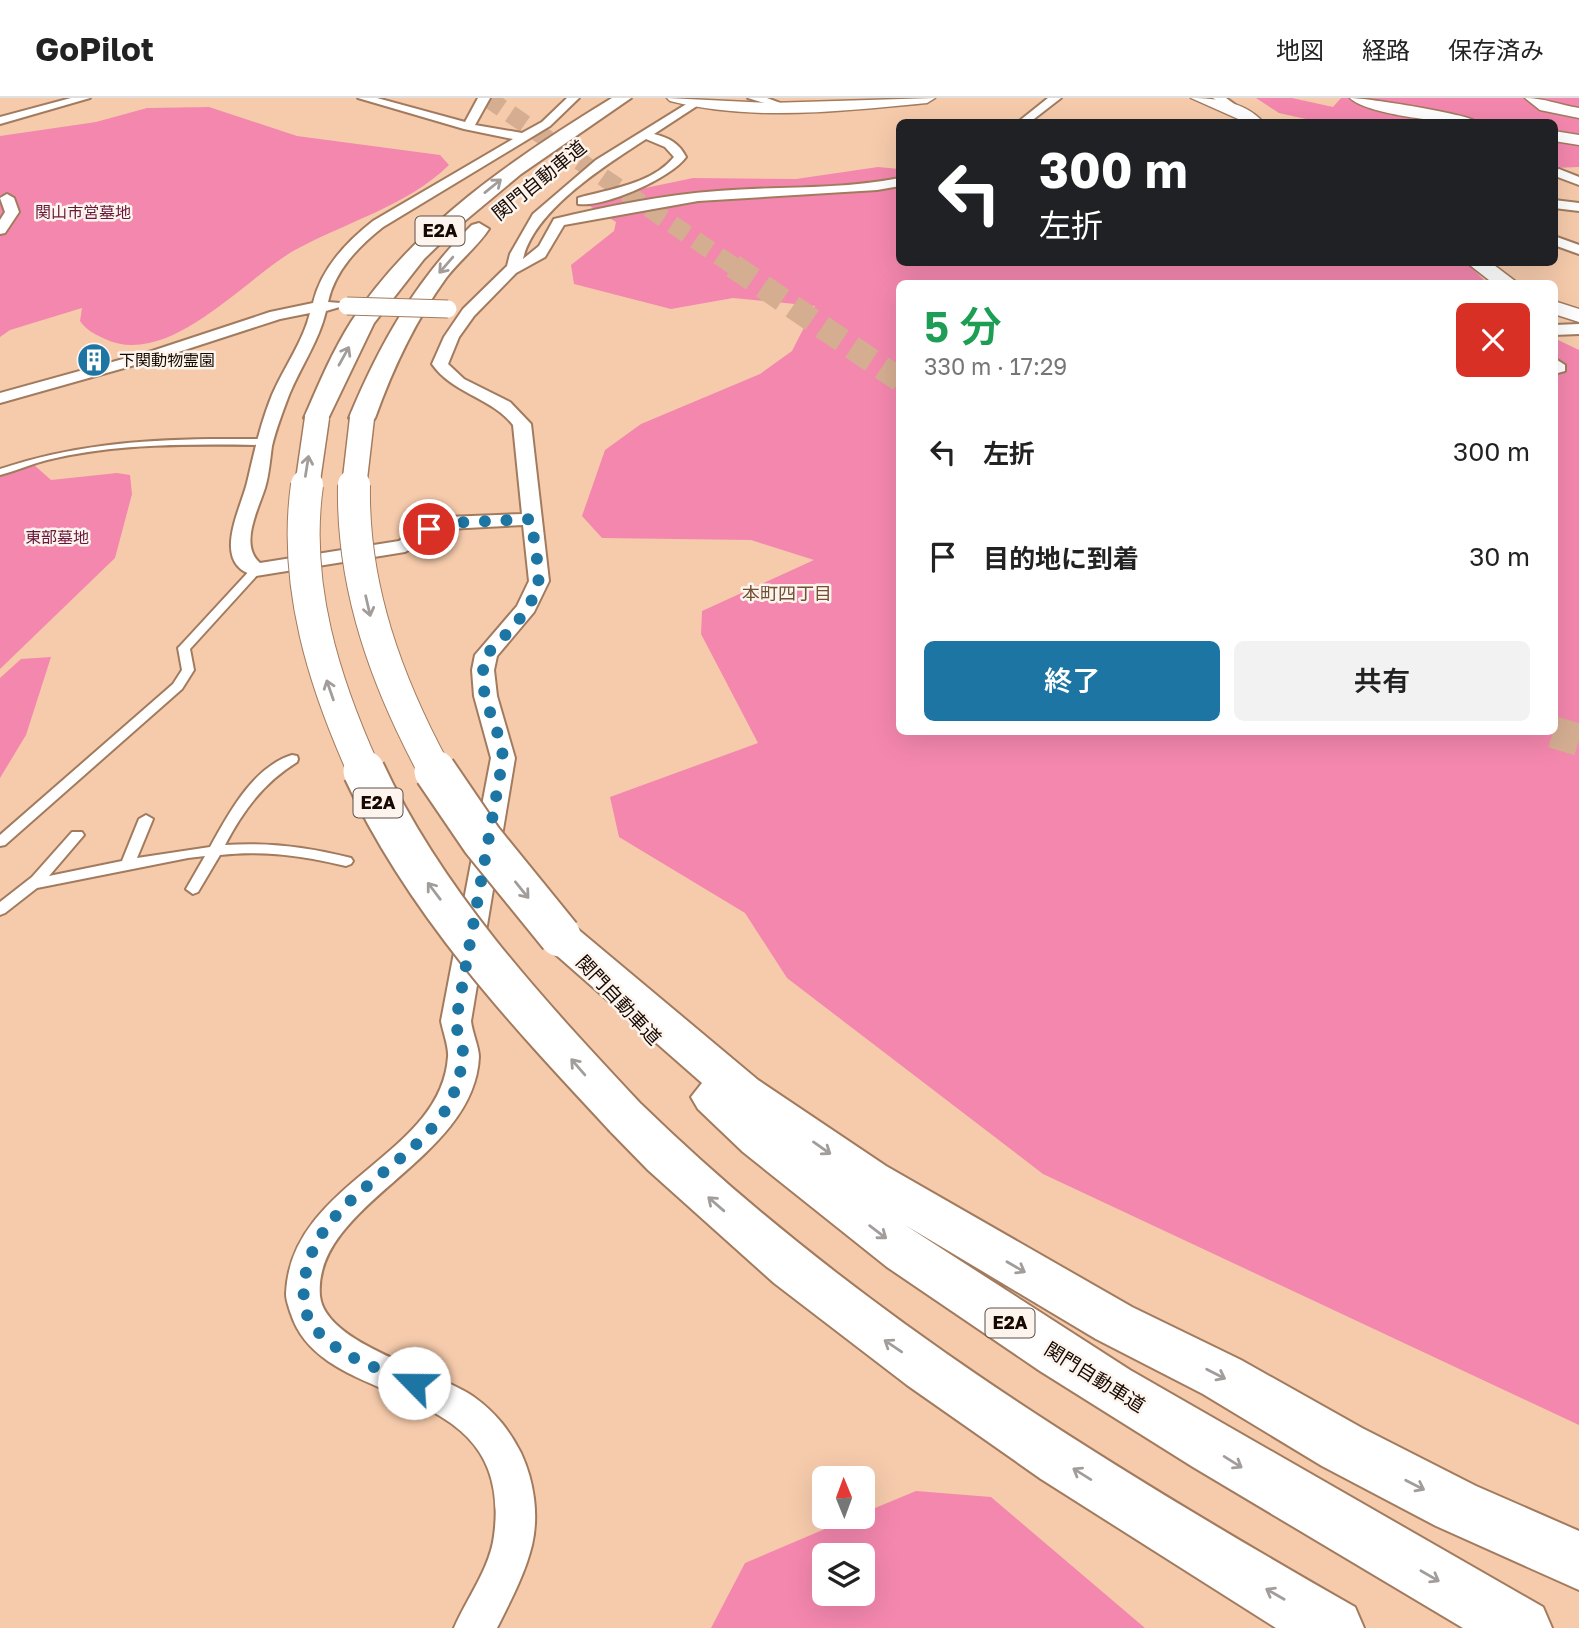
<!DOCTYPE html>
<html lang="ja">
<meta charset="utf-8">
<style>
:root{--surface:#fff;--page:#f2f2f2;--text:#222;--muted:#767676;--line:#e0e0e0;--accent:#1d75a4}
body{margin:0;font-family:"Golos Text","Noto Sans JP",sans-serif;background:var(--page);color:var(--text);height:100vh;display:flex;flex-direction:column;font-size:26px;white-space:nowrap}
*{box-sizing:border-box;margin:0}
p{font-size:23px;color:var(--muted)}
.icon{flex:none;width:38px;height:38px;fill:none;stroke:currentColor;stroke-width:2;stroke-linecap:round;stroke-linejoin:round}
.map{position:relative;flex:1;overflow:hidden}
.side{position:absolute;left:896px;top:182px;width:662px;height:455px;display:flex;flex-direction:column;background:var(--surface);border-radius:10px;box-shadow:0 7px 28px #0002}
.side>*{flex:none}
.top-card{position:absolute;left:896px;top:21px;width:662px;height:147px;border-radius:10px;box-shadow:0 7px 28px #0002;background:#202124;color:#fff;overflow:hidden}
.needle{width:46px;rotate:359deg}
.tools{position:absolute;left:812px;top:1368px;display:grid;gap:14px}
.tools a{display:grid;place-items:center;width:63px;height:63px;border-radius:10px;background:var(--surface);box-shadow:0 7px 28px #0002;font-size:35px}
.pin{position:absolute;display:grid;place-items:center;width:60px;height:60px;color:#fff;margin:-30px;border:4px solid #fff;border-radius:50%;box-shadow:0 2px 7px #0007}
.me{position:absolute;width:77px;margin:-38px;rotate:293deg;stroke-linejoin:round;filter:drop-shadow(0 0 5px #0008)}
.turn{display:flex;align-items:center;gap:24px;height:147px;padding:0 28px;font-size:32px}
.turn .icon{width:91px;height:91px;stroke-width:2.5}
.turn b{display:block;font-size:49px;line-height:60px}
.round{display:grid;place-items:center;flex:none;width:74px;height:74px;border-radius:10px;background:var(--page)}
.headline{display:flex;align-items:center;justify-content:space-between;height:119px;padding:0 28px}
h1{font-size:42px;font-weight:600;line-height:52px;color:#1e9e55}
.action{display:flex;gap:14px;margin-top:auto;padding:14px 28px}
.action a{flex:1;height:80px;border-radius:10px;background:var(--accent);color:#fff;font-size:28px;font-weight:600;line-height:80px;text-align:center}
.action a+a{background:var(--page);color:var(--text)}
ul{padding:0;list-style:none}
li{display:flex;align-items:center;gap:21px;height:105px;padding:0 28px}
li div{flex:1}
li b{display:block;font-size:26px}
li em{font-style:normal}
header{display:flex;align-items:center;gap:42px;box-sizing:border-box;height:98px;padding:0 35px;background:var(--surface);border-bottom:2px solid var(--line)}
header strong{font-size:33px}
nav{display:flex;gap:38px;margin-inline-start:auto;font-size:24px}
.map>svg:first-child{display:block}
.green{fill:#f487ae;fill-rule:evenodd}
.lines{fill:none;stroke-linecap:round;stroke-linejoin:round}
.highway-tunnel-far2{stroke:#d5ae92;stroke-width:18;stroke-dasharray:18 10;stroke-linecap:butt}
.highway-tunnel-far1{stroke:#d5ae92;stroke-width:24;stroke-dasharray:24 12;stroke-linecap:butt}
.highway-tunnel{stroke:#d5ae92;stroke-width:32;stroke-dasharray:32 16;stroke-linecap:butt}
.lane-casing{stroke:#a27b5e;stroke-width:4}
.street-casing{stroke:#a27b5e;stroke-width:4}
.secondary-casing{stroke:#a27b5e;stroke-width:3}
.highway-casing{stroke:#a27b5e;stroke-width:4}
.lane{fill:#fff;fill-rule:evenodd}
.street{fill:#fff;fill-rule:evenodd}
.secondary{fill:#fff;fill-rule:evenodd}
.highway{fill:#fff;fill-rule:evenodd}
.street-bridge-casing{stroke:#a27b5e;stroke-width:19;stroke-linecap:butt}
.highway-bridge-far2-casing{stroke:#a27b5e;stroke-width:27;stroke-linecap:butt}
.highway-bridge-far1-casing{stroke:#a27b5e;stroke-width:34;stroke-linecap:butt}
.highway-bridge-casing{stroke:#a27b5e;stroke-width:45;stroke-linecap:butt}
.street-bridge{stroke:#fff;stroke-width:17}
.highway-bridge-far2{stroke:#fff;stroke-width:24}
.highway-bridge-far1{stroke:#fff;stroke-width:32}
.highway-bridge{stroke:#fff;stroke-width:41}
.oneway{stroke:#a29d9a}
.route{stroke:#1d75a4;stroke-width:12;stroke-dasharray:0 21.6}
.labels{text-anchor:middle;stroke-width:5;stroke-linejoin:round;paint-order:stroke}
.far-park-label{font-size:16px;fill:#68173b;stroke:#fdf4ed}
.far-poi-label{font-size:16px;fill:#170902;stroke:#fdf4ed;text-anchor:start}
.shield{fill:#fdf4ed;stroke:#5c5048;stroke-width:2}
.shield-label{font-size:18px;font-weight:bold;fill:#170902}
.far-neighbourhood-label{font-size:18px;fill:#724e32;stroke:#fdf4ed}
.street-label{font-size:19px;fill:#170902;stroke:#fdf4ed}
</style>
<header>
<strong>GoPilot</strong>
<nav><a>地図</a><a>経路</a><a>保存済み</a></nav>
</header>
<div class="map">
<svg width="1579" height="1530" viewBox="0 0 1579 1530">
<rect width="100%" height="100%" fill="#f6cbac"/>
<g class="green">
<polygon points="1256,0 1292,0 1333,9 1341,0 1579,0 1579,69 1554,70 1554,24 1319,24 1279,15"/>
<path d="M209,9L297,38L440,57L449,67C407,108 346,124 295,152C245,180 169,271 105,241C95,236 87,233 80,223L82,210L10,232L0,239V38L96,24L147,10Z"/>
<polygon points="878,69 899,71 900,164 1461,164 1470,168 1487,185 900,186 900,634 1554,634 1554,240 1579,252 1579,1327 1043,1076 787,880 745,815 619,739 610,699 758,645 701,536 702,513 814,462 751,442 602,440 582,418 605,352 641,326 760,276 792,253 815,208 733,200 671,211 574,186 571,167 614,133 616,124 588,107 588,102 693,80 796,81"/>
<polygon points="33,366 51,382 117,375 130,377 132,396 115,460 0,571 0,377"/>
<polygon points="51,559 26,637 0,680 0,580 21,561"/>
<path d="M916,1393L991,1399L1145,1530H711L745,1465L853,1419H863V1415ZM824,1458H863V1496H824Z"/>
</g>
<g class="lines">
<polyline class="highway-tunnel-far2" points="487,0 735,169"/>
<polyline class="highway-tunnel-far1" points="733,168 900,282"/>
<polyline class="highway-tunnel" points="1553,634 1579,642"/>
<g class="lane-casing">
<g id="lane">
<path d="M210,341H264L269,344L264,347C192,346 117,345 47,362C31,366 16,373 0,377V371C69,348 137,342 210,341Z"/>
<polygon points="256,469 260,470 260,474 190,551 194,572 182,591 5,747 0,748 0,737 173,586 182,572 178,550 180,548 252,470"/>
<path d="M292,657L297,658L298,661L297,664C263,685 243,713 225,747C268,744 309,749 351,760L353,763L351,766L346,768C304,758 263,752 220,757L198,794L193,796L186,791L205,758L188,760L37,790L5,815L0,817V804L32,779L72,734H82L84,737L49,778L122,763L139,721L146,717L153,721L137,760L210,749C229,715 253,669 292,657Z"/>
</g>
</g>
<g class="street-casing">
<g id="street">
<polygon points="71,0 90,0 0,26 0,19"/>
<path d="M358,0H377L465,24L478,0H490L475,27L522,35L542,24L567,0H579L550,28L383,129C358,149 335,172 328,204L340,205L343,208L326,213C319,243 301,268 289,297C283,313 276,331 272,348C270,362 269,377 265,390C258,412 239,447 260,465L399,443L422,427L446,419L522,416L513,327C491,299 453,296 432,266L444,239L463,211L507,168L510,156L533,116L596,62L693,2L703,4L654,36C669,40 679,45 686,59C671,80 604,110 578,106V100C610,91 652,86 674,59L665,49L646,41C606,67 534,112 523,161L539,148L554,121C608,108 663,97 718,93C779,88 839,92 900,80V88L877,92L698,103L564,127L545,159L516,175L474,218L459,239L448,266L464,281L510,304L531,326L549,483L534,514L497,558L494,572L497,598L515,660L471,923C472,934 479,949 479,959C474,1063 312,1106 320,1198C325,1247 438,1273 474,1299C496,1315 509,1332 521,1355C534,1383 539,1417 532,1447C525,1476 510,1504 497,1530H454C467,1500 490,1470 494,1438C516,1276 323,1316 291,1216C289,1210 286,1202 286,1196C290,1084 441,1059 448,959C449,949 443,934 441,923L491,660L474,598L472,572L475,557L517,508L529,483L523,427L448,431L405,454L256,478C210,467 240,413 247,385C254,355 260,327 272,297C284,269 303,244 310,215L280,221L163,259L0,305V295L152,253L270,214L313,205C321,171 346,144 373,123L513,41L464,31Z"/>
<polygon points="748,0 767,0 783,6 777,9"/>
<polygon points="1048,0 1061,0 1030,24 1018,24"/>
<polygon points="1213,0 1226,0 1244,13 1234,15"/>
<polygon points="1559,71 1579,79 1579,87 1555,78 1555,72"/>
<polygon points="7,96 14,100 19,114 5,135 0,136 0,122 5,114 0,100"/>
<polygon points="1554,102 1579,105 1579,113 1554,110"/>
<polygon points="1554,138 1579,147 1579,156 1554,147"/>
<polygon points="1579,226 1579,236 1554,237 1554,227"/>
<polygon points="1554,260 1565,267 1565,273 1554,276"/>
</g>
</g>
<g class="secondary-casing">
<g id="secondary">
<path d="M667,0L769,5L935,0L927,5C843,13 753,24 670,3Z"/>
<path d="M1191,0C1216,0 1245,4 1263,24H1245Z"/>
<path d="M1350,0C1367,0 1469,16 1477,24C1452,26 1367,17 1350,0Z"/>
<path d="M1525,0C1544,0 1560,7 1579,10V20L1540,12Z"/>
<polygon points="1554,33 1579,37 1579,47 1554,43"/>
<polygon points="1466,164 1490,164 1519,186 1494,186"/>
<polygon points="1554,203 1579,211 1579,224 1554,216"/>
</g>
</g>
<g class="highway-casing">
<g id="highway">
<path d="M612,0H631L521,76L455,131L424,161L374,225L326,325H308L304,320C318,288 332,254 351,224C415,127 514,60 612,0Z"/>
<path d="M479,125L489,131C477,149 459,163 446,180C415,223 393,270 375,320L371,325H353L349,320C379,247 416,182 472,127Z"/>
<polygon points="560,824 574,828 758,982 886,1068 1132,1209 1241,1262 1362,1330 1476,1388 1579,1433 1579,1492 1436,1428 1322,1368 1203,1296 1096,1241 905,1127 1130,1272 1543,1509 1552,1530 1463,1530 1193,1369 1040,1273 887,1169 743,1054 698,1011 691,999 702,985 546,848 540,838 546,828"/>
<path d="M625,1001L641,1006C850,1210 1103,1365 1355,1509L1364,1530H1276L1041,1381L907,1287L774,1185L648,1072L609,1032L602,1019L609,1006Z"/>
</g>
</g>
<use href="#lane" class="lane"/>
<use href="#street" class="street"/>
<use href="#secondary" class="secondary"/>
<use href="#highway" class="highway"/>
<g class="street-bridge-casing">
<polyline id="street-bridge" points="347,208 448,211"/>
</g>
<g class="highway-bridge-far2-casing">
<g id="highway-bridge-far2">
<polyline points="307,389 317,320"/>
<polyline points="354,389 362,320"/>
</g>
</g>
<g class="highway-bridge-far1-casing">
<g id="highway-bridge-far1">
<path d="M307,387C293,487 324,585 365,675"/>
<path d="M354,387C352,490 387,585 436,675"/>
</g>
</g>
<g class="highway-bridge-casing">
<g id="highway-bridge">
<path d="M364,673C425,805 527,914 625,1019"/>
<polyline points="435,673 482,742 560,838"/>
</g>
</g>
<use href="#street-bridge" class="street-bridge"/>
<use href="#highway-bridge-far2" class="highway-bridge-far2"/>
<use href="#highway-bridge-far1" class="highway-bridge-far1"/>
<use href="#highway-bridge" class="highway-bridge"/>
</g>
<defs><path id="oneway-shaft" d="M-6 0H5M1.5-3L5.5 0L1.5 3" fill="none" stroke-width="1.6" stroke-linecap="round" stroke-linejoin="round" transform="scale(1.75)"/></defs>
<g class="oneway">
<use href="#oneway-shaft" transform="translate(493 88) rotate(-39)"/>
<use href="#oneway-shaft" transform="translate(446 167) rotate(131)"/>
<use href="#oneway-shaft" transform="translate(344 258) rotate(-61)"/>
<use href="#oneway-shaft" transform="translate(307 368) rotate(-81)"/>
<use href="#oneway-shaft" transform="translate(368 508) rotate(77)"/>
<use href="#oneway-shaft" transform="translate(330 592) rotate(-109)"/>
<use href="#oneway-shaft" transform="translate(522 792) rotate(51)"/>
<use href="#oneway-shaft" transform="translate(434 793) rotate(-127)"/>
<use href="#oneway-shaft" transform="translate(578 969) rotate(-131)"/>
<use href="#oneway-shaft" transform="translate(822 1050) rotate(35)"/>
<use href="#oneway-shaft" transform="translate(716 1106) rotate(-139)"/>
<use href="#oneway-shaft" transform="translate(878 1134) rotate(37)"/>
<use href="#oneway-shaft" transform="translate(1016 1169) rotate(30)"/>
<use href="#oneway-shaft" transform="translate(893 1248) rotate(-146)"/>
<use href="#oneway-shaft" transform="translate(1216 1276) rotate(27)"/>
<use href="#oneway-shaft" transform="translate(1233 1364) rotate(32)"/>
<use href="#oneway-shaft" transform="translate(1082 1376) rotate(-148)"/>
<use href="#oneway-shaft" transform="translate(1415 1387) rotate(27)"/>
<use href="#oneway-shaft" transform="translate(1430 1478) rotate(30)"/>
<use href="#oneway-shaft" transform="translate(1275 1496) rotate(-150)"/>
</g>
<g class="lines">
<path class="route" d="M414,1285C386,1273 351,1263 328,1243C308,1227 302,1213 304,1188C310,1108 398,1077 441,1019C455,999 460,978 464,955L459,945L456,923L503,660C499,622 474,598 486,557C507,535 539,507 539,475L531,421L446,425L429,431"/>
</g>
<defs>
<g id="building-disc" transform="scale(1.75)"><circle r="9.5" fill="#1d75a4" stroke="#fdf4ed"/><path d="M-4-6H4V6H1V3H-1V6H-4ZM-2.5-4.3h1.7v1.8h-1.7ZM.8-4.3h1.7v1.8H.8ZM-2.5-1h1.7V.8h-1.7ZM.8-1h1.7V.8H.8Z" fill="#fff"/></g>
</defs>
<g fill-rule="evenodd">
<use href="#building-disc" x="94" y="262"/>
</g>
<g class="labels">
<g class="far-park-label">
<text x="83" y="120">関山市営墓地</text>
<text x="57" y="445">東部墓地</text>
</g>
<g class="far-poi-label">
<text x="119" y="268">下関動物霊園</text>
</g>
<g class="shield">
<rect x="415.5" y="118.5" width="49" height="29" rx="5"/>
<rect x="353.5" y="690.5" width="49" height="29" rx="5"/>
<rect x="985.5" y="1210.5" width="49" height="29" rx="5"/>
</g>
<g class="shield-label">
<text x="440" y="139">E2A</text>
<text x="378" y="711">E2A</text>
<text x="1010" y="1231">E2A</text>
</g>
<g class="far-neighbourhood-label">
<text x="787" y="502">本町四丁目</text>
</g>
<g class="street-label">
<text transform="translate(539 82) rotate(-39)" y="7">関門自動車道</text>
<text transform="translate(619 902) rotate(47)" y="7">関門自動車道</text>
<text transform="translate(1095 1279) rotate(32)" y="7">関門自動車道</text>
</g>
</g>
</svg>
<div class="tools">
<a><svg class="needle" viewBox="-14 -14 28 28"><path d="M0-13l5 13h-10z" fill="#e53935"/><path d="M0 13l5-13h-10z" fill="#767676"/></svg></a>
<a><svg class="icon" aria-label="layers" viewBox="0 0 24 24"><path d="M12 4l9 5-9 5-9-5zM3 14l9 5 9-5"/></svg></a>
</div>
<div class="pin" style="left:429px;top:431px;background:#d93025"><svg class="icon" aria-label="arrive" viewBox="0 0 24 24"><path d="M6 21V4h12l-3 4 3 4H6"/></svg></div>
<svg class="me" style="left:414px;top:1285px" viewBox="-20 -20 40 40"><circle r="19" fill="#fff"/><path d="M0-13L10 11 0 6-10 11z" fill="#1d75a4"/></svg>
<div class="top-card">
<div class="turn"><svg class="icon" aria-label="left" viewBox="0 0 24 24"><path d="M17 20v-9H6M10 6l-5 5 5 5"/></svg><div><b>300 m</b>左折</div></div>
</div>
<section class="side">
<div class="headline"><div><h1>5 分</h1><p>330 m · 17:29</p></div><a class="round" style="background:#d93025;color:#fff"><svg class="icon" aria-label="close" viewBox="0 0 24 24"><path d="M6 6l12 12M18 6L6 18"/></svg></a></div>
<ul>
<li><svg class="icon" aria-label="left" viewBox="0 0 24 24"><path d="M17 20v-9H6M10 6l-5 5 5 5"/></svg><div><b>左折</b></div><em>300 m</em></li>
<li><svg class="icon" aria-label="arrive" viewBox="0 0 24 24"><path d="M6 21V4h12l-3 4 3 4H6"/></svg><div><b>目的地に到着</b></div><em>30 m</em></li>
</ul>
<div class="action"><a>終了</a><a>共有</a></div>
</section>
</div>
